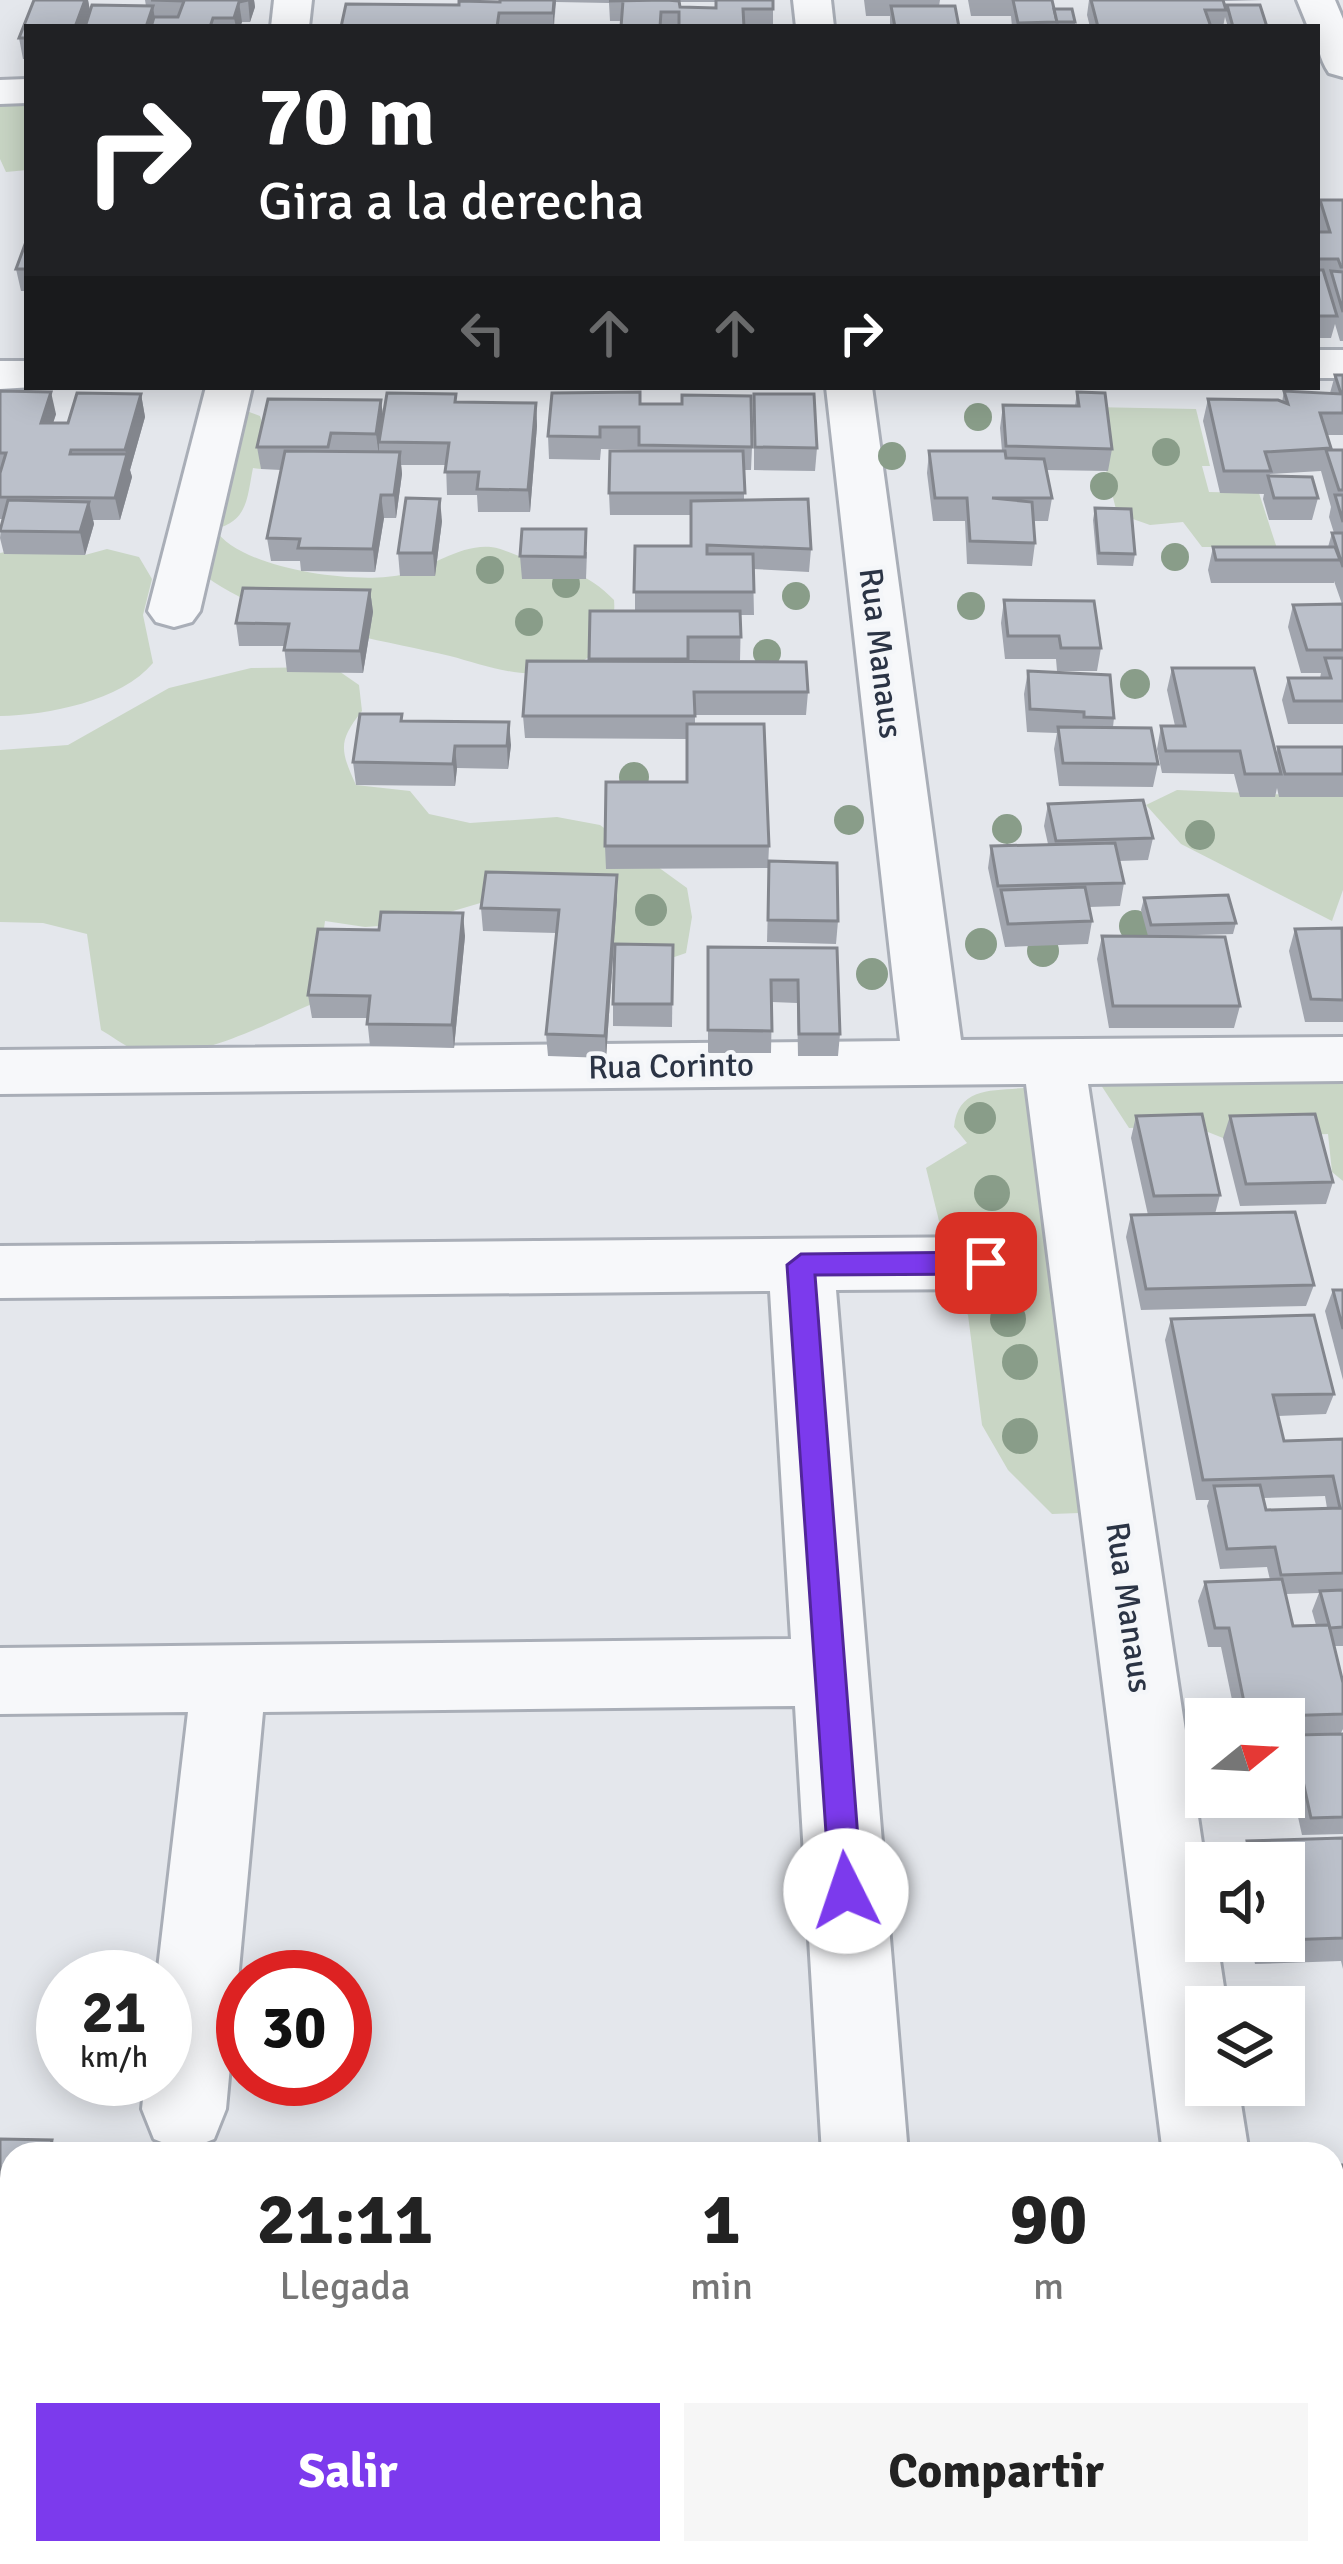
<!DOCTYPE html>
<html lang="es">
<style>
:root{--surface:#fff;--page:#f6f6f6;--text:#222;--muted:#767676;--accent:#7c3aed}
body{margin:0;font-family:Signika,sans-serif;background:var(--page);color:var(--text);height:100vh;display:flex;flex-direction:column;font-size:45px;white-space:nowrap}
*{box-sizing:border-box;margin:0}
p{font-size:39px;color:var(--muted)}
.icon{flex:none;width:66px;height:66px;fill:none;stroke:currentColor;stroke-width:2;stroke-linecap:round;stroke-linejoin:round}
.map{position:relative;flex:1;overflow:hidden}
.drawer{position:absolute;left:0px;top:2142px;width:1344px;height:423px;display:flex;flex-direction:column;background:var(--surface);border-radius:36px 36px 0 0;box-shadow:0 6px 30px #0003}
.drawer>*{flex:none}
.top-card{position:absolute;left:24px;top:24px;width:1296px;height:366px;border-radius:0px;box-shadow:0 6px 30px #0003;background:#202124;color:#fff;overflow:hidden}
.needle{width:78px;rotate:72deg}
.fabs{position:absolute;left:1185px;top:1698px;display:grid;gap:24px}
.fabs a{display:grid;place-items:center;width:120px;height:120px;border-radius:0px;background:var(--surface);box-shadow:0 6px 30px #0003;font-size:60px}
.speed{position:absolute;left:36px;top:1950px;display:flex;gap:24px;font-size:60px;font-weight:700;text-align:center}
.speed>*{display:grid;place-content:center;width:156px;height:156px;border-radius:50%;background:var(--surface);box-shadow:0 6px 30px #0003;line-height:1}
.speed small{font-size:30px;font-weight:400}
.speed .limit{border:18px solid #d22;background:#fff;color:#111}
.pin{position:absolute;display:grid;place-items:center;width:102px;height:102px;color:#fff;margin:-51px;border-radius:24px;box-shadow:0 6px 18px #0006}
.me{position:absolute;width:132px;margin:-66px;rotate:356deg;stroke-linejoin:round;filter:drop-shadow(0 0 9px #0008)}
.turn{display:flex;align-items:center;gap:42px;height:252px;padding:0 36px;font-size:54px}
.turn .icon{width:156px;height:156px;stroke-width:2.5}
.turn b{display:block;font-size:84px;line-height:102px}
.lanes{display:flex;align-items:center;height:114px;padding:0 36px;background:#0003;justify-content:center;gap:60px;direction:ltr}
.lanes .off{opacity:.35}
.eta{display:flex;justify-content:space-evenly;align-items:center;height:204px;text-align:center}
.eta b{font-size:72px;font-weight:700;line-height:84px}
.action{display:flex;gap:24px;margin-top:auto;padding:24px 36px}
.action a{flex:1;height:138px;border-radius:0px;background:var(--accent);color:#fff;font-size:48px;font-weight:700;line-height:138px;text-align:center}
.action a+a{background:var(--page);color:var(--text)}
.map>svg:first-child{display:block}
.green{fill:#c9d6c5}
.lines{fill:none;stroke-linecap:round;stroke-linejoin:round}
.minor-casing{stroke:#a9aeb7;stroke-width:6}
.minor{fill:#f7f8fa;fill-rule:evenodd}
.tree{fill:#899d89}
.wall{fill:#a1a5ae;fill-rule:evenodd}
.shaded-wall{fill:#83868d}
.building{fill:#bbc0ca;stroke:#83868d;stroke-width:3}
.route{fill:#7c3aed;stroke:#51269a;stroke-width:3}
.labels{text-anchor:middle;stroke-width:9;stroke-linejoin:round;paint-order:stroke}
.street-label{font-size:33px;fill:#2b3445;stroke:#f4f6f9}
</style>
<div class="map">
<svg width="1343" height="2564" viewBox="0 0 1343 2564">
<rect width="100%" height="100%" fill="#e4e7ec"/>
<g class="green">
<polygon points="27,101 27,170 6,172 0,159 0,104"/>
<polygon points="1090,407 1196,409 1210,466 1202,466 1209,492 1259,493 1284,570 1227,547 1202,547 1183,522 1150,525 1130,518 1119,521"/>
<path d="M244,410L260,416C266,430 259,452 261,469L253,468C247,498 248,521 215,529C238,569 361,586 404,574C431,567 461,544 491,547C502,548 514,555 526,558C562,567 588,573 614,600C618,646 584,669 540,673C512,676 477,663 450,656C365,636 259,623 191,565Z"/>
<path d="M41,545L85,555L107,549L139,557L152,579L143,615L153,663C121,701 48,715 0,716V553Z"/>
<path d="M333,667L359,685L362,711C338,741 340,750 356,785L410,791L429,814L470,823L557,817L600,825L687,888L692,917L686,953L651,965L538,902L494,899L409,924L365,927L325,921L314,1003C270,1022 181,1070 134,1050C123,1045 112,1036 101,1030L87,934L43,923L0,922V750L68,745L169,688L251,668Z"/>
<polygon points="1177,790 1343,797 1343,890 1332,921 1181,844 1146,805"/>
<polygon points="1343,1079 1343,1181 1332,1172 1328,1134 1223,1138 1193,1126 1129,1128 1099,1082"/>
<path d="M1024,1088L1058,1110L1047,1266L1125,1426L1107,1512L1052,1514L1008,1470L982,1425L968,1315L924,1261L940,1225L926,1168L967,1143L954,1127C958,1087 991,1091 1024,1088Z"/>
<polygon points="0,2234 12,2253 12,2553 126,2553 102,2564 8,2564 0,2555"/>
<polygon points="710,2553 923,2553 924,2564 707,2564"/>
</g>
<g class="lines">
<g class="minor-casing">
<g id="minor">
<polygon points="274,0 312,0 309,27 271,27"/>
<polygon points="793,0 831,0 834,27 796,27"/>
<path d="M1297,0H1335L1343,19V77L1329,73C1319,58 1317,45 1317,27H1308Z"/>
<polygon points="27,79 27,103 0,104 0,80"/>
<rect x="1317" y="350" width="26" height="28"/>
<polygon points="0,361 27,361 27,387 34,387 0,389"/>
<polygon points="206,387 252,387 200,611 192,622 174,627 156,622 148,611"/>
<polygon points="826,387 872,387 961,1040 1343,1037 1343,1081 1088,1084 1206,1870 1206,1941 1217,1941 1227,2007 1206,2007 1206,2085 1238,2085 1249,2154 1163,2154 1026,1084 0,1094 0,1050 900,1041"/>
<polygon points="985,1237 1008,1245 1018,1263 1008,1281 985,1289 836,1290 908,2154 822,2154 795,1706 263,1712 226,2109 214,2139 184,2151 154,2139 142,2109 145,2079 165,2079 165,1977 157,1977 188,1712 0,1714 0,1648 791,1639 770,1291 0,1298 0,1246"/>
<polygon points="0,2285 12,2287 12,2377 0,2375"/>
<rect x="1332" y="2322" width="11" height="90"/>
<polygon points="939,2553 1033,2553 1035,2564 941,2564"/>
</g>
</g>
<use href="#minor" class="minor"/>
</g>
<g class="tree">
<circle cx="978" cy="417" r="14"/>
<circle cx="1166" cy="452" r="14"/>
<circle cx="892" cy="456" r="14"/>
<circle cx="1104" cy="486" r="14"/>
<circle cx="1175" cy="557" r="14"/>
<circle cx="490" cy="570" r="14"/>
<circle cx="566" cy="584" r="14"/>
<circle cx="796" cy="596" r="14"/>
<circle cx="971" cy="606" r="14"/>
<circle cx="529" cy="622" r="14"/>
<circle cx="767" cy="653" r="14"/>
<circle cx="1135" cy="684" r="15"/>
<circle cx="634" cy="777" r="15"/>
<circle cx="849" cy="820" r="15"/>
<circle cx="1007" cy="829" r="15"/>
<circle cx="1200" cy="835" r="15"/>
<circle cx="651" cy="910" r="16"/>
<circle cx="1135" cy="926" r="16"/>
<circle cx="981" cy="944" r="16"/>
<circle cx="1043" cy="951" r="16"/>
<circle cx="872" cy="974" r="16"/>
<circle cx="980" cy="1118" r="16"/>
<circle cx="992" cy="1193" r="18"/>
<circle cx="1008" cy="1319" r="18"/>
<circle cx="1020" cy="1362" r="18"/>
<circle cx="1020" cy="1436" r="18"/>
</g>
<g class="wall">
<polygon points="34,0 88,0 90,11 92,5 146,6 145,0 254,0 255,7 250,22 242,22 240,27 27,27 27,59 23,59 19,38"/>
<path d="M500,0H773V27H621V21H610L609,3L556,2L554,27H341L459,5L500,2ZM679,2H716V8L680,7Z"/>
<polygon points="864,0 940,0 939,6 959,27 890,27 890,16 866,16"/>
<polygon points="968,0 1052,0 1054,9 1075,22 1075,27 1012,27 1011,16 971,16"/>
<polygon points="1089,0 1263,0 1225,1 1224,3 1226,9 1267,27 1228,27 1225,17 1223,27 1090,27 1087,15"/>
<polygon points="1320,200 1343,200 1343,341 1340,341 1335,324 1331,338 1317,338 1317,213"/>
<polygon points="27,239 27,291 21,291 16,269"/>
<polygon points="1335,375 1343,375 1343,435 1327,435 1331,450 1343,450 1343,724 1288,724 1282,700 1288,678 1320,678 1321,673 1301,673 1288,627 1293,605 1342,604 1334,581 1334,583 1211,583 1208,570 1213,547 1328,547 1332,533 1334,533 1329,517 1331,507 1321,471 1270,474 1269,476 1318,498 1312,520 1269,520 1263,499 1264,494 1220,493 1203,421 1208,399 1282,402 1284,391 1330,393"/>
<polygon points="0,391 56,414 53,423 68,423 141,394 145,417 130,470 132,477 120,520 93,520 94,524 85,555 4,554 0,538 2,519 0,519"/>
<polygon points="1077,392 1112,449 1108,471 1046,470 1052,498 1048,521 1034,521 1035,543 1032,566 967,564 965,521 933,521 927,473 929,451 1002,451 1000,428 1003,405 1075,406"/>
<polygon points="456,394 456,402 536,403 537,426 530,512 478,512 477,495 447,495 446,465 401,465 402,474 396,518 384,518 375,572 301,571 300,561 271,561 267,538 281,470 261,469 257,447 383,416"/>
<polygon points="754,394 817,448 815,471 754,470"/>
<polygon points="641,404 752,447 751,470 744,470 744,500 811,549 809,572 753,569 754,615 741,615 740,660 688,660 688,662 808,692 806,715 695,715 695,724 769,846 768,868 606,869 605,846 687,782 687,739 525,738 523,716 589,661 590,611 635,611 635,546 691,546 691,515 610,515 609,493 639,450 601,449 600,460 549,459 548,436"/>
<polygon points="1095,508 1135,554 1133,566 1097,565 1093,520"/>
<polygon points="442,521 435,576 400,576 398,553"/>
<polygon points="587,552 586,579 522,579 520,556"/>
<polygon points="370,590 373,612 363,673 287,672 284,646 239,646 236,623"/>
<polygon points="1004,600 1101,648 1097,671 1057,671 1056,659 1005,659 1001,623"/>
<polygon points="1172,668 1276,756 1278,747 1343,747 1343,797 1279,797 1277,788 1275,797 1240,797 1234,774 1162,773 1157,749 1161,726 1175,726 1167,690"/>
<polygon points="1028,671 1114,718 1113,727 1158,764 1153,787 1059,786 1054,749 1057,733 1027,732 1024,694"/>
<polygon points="402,721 511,745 508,769 457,768 455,786 356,785 353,762"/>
<polygon points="1048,804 1153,838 1148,860 1119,861 1124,883 1120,906 1089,907 1092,921 1088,944 1005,947 988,868 991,846 1048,844 1044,826"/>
<polygon points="769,861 838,921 836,944 767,942"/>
<polygon points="617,898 606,1058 548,1056 546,1034 556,933 483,931 481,908"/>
<polygon points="1144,898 1236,923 1233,934 1160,936 1240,1006 1234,1028 1109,1028 1097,959 1102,936 1148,936 1141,910"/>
<polygon points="1295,929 1343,933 1343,1022 1305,1022 1289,951"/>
<polygon points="465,936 454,1048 370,1046 367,1018 312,1018 308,995"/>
<polygon points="673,945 672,1027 613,1026 613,1004"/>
<polygon points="708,947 837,948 840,1034 838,1056 798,1056 797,1003 772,1002 771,1053 708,1053"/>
<polygon points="1136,1116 1220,1195 1215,1214 1314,1285 1306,1306 1141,1310 1126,1237 1131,1215 1148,1215 1131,1138"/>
<polygon points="1230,1116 1333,1182 1326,1204 1240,1206 1223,1138"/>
<polygon points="1333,1290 1343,1290 1343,1380 1325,1311"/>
<path d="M1171,1319L1334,1394L1326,1414L1278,1416L1284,1441L1343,1439V1646H1334L1343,1683V1729L1341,1733L1284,1734V1719H1236L1221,1647H1208L1198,1601L1205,1582L1270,1580L1267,1567L1220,1569L1207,1506L1209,1500H1196L1165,1340ZM1325,1496L1327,1508L1266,1510L1263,1498ZM1319,1593L1312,1611L1316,1625L1293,1626L1286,1594Z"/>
<polygon points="1343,1734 1343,1834 1302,1835 1284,1754 1293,1735"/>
<polygon points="1343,1838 1343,1969 1341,1961 1255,1964 1250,1941 1284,1941 1284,1863 1237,1863 1247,1841"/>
<polygon points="0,2139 52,2140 61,2154 12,2154 12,2293 0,2293"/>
<polygon points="1332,2165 1343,2165 1343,2317 1332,2262"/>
</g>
<g class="shaded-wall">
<polygon points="85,0 88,0 91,16 87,27 75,27"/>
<polygon points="248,0 254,0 255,7 250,22"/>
<polygon points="554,0 556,0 553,27 553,13"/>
<polygon points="239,2 242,22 240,27 236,27 234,18"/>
<polygon points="153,6 156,27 146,27"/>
<polygon points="51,392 56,414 46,445 41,423"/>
<polygon points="141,394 145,417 130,470 132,477 120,520 115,498 127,457 125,450"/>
<polygon points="381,400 384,422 379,442 379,456 376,434"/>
<polygon points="536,403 537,426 530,512 528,490"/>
<polygon points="400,452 402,474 396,518 394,495"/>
<polygon points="381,495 384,518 375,572 373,549"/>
<polygon points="440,499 442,521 435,576 433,553"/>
<polygon points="89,502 94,524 85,555 80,532"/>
<polygon points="370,590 373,612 363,673 360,651"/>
<polygon points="509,722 511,745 508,769 507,746"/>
<polygon points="455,746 457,768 455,786 453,764"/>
<polygon points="617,875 617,898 606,1058 605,1036"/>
<polygon points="463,913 465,936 454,1048 452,1025"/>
<polygon points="52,2140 61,2154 49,2154"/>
</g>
<g class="building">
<polygon points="34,0 85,0 75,27 27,27 27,38 19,38"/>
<polygon points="248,0 239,2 234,18 213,18 210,27 151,27 154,17 178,17 184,1 151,0"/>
<polygon points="500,0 554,0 553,13 499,13 497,27 341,27 346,4 459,5 459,1 500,2"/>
<polygon points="666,0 679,1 680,7 716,8 716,0 773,0 773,9 743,9 744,27 679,27 679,12 661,12 660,27 621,27 623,1 609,1"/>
<polygon points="1013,0 1052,0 1057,22 1018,23"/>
<polygon points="1091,0 1223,0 1226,10 1205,10 1211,27 1098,27"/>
<polygon points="92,5 153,6 146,27 85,27"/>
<polygon points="1227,5 1260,5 1267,27 1233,27"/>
<polygon points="891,6 955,6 959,27 895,27"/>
<polygon points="1054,9 1072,9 1075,22 1057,22"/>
<polygon points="1320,200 1343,200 1343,267 1341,267 1338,259 1317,259 1317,232 1330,232"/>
<polygon points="27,239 27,269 16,269"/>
<polygon points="1317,270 1323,270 1337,316 1317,316"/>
<polygon points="1331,271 1343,272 1343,312"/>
<polygon points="1335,375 1343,375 1343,413 1320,413 1331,448 1265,452 1271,471 1224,471 1208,399 1278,400 1288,404 1284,391 1341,394"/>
<polygon points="0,391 51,392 41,423 68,423 77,393 141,394 125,450 71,450 70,454 127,454 115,498 0,497 0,473 6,453 0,453"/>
<polygon points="640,392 640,404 682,404 682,395 751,396 752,447 639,445 639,427 600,427 600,437 548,436 552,393"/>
<polygon points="1077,392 1105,393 1112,449 1006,446 1003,405 1079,406"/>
<polygon points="387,393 456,394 455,402 536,403 528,490 477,489 479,472 445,472 449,443 379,442"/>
<polygon points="754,394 814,394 817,448 755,447"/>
<polygon points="268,399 381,400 376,434 331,433 328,447 257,447"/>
<polygon points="1326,450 1343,450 1343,490 1339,490"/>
<polygon points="285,451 400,452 394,495 381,495 373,549 298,548 300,539 267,538"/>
<polygon points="610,451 743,451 745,493 609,493"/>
<polygon points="929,451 1005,451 1006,458 1044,459 1052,498 992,498 1032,502 1035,543 970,541 967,498 935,498"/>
<polygon points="1268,476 1312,477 1318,498 1274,498"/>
<polygon points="1335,495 1343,495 1343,522"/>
<polygon points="406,498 440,499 433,553 398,553"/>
<polygon points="808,499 811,549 707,545 707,554 753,554 754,592 634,592 635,546 691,546 691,501"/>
<polygon points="8,500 89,502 80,532 0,531"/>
<polygon points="1095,508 1131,509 1135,554 1099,553"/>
<polygon points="522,529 586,529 585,557 520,556"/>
<polygon points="1332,533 1343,533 1343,567"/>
<polygon points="1213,547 1335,547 1340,560 1216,560"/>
<polygon points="243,588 370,590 360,651 284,650 289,624 236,623"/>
<polygon points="1004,600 1094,601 1101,648 1061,648 1059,636 1008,636"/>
<polygon points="1343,604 1343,650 1307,650 1293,605"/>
<polygon points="590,611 740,611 741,637 688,637 688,659 589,659"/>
<polygon points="1325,658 1343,658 1343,701 1294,701 1288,678 1331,678"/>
<polygon points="527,661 806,662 808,692 694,692 695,716 523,716"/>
<polygon points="1172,668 1254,668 1281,774 1245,774 1240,751 1166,751 1161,726 1185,726"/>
<polygon points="1028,671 1110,675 1114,718 1084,717 1084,712 1030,709"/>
<polygon points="360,714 402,714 401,721 509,722 507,746 455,746 453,764 353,762"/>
<polygon points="687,724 764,724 769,846 605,846 606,782 687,782"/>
<polygon points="1058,727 1151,728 1158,764 1063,763"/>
<polygon points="1278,747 1343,747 1343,774 1285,774"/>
<polygon points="1143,800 1153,838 1056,841 1048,804"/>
<polygon points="1115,843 1124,883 998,886 991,846"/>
<polygon points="769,861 837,863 838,921 768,920"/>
<polygon points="486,872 617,875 605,1036 546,1034 559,910 481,908"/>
<polygon points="1085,887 1092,921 1008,924 1001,890"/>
<polygon points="1228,895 1236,923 1151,925 1144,898"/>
<polygon points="381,912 463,913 452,1025 367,1024 370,996 308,995 318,929 379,930"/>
<polygon points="1342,928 1343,1000 1311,999 1295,929"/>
<polygon points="1102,936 1225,937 1240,1006 1113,1006"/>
<polygon points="615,944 673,945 672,1004 613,1004"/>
<polygon points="708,947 837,948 840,1034 799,1034 798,980 771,980 772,1031 708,1030"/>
<polygon points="1202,1114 1220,1195 1154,1196 1136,1116"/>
<polygon points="1315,1114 1333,1182 1246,1184 1230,1116"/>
<polygon points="1295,1212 1314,1285 1146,1289 1131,1215"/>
<polygon points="1333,1290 1343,1290 1343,1329"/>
<polygon points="1314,1315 1334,1394 1273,1395 1284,1441 1343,1439 1343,1573 1281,1575 1275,1547 1227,1549 1214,1486 1260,1485 1266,1510 1340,1508 1333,1476 1203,1480 1171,1319"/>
<polygon points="1282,1579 1293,1626 1329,1625 1343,1683 1343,1714 1247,1717 1229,1628 1215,1628 1205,1582"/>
<polygon points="1343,1590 1343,1627 1330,1628 1320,1591"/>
<polygon points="1343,1734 1343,1817 1311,1818 1293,1735"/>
<polygon points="1343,1838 1343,1938 1284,1940 1284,1863 1251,1863 1247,1841"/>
<polygon points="0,2139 52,2140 49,2154 12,2154 12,2280 0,2280"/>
<polygon points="1332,2165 1343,2165 1343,2226 1332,2173"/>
</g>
<polygon class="route" points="986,1252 999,1263 986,1274 815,1275 862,1891 858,1902 846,1907 834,1902 830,1891 787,1265 801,1254"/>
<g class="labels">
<g class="street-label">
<text transform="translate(882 653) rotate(83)" y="12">Rua Manaus</text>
<text transform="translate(671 1065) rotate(-1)" y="12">Rua Corinto</text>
<text transform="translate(1130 1607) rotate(82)" y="12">Rua Manaus</text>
</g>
</g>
</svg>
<div class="fabs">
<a><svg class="needle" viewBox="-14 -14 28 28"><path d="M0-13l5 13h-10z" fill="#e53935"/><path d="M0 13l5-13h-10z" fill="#767676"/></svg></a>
<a><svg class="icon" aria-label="sound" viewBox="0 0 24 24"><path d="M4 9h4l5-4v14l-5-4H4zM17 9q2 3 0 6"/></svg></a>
<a><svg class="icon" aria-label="layers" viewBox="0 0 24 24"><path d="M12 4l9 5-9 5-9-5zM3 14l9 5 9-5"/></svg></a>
</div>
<div class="speed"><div>21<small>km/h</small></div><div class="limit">30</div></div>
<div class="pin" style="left:986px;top:1263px;background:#d93025"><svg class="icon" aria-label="arrive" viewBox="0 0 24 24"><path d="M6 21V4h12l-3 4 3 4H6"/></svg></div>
<svg class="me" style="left:846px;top:1891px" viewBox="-20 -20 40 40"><circle r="19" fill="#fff"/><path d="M0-13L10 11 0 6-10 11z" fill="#7c3aed"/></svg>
<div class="top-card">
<div class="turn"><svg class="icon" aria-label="right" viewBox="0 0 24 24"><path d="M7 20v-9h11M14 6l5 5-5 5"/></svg><div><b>70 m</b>Gira a la derecha</div></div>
<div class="lanes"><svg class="icon off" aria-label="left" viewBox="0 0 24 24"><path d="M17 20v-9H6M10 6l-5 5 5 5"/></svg><svg class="icon off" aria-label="ahead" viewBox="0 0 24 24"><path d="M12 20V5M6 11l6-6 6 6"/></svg><svg class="icon off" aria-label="ahead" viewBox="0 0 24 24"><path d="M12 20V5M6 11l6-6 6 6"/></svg><svg class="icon" aria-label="right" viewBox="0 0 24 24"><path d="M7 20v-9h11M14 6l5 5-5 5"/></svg></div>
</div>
<section class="drawer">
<div class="eta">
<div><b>21:11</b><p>Llegada</p></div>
<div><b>1</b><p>min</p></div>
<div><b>90</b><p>m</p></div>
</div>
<div class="action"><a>Salir</a><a>Compartir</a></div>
</section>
</div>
